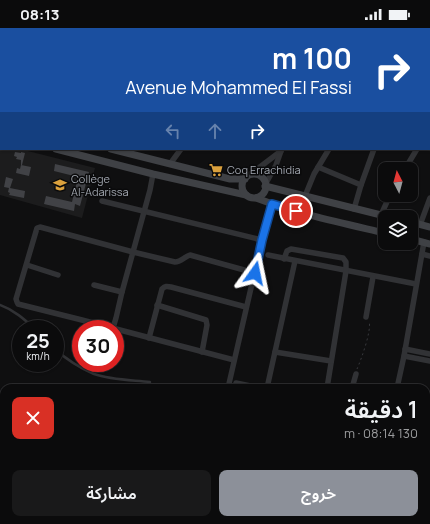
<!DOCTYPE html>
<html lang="ar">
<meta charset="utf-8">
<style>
:root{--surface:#0b0b0c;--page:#19191a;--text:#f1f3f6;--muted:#9a9b9d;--line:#2b2b2d;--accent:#8c9099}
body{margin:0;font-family:Manrope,"Noto Sans Arabic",sans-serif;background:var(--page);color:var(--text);direction:rtl;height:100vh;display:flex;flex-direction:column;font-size:15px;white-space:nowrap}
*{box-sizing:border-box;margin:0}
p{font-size:13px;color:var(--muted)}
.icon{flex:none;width:22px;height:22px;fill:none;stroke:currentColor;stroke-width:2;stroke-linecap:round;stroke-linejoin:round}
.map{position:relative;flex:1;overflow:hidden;direction:ltr}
.drawer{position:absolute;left:0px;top:356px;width:430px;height:140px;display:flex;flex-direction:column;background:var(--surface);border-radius:12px 12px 0 0;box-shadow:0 1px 3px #0004,0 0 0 1px var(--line);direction:rtl}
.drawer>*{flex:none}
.banner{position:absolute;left:0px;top:0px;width:430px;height:122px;box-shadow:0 1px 3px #0004,0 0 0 1px var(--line);direction:rtl;background:#1a4fa0;color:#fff;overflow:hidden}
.needle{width:26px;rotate:354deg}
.buttons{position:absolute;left:378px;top:134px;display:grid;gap:8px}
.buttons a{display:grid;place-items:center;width:40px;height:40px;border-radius:8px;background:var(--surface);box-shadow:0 1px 3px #0004,0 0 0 1px var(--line);font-size:20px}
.speed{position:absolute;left:12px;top:292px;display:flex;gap:8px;font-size:20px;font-weight:700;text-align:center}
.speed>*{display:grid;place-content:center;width:52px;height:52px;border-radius:50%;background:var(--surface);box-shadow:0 1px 3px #0004,0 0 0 1px var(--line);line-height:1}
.speed small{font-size:10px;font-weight:400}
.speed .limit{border:6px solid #d22;background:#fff;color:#111}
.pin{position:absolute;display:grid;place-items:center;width:34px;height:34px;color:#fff;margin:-17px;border:2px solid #fff;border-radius:50%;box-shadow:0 1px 4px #0007}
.me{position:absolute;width:44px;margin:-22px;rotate:12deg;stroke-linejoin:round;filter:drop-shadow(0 0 3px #0008)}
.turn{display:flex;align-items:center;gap:14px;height:84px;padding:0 12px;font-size:18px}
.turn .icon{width:52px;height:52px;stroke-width:2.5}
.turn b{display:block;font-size:28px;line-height:34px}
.lanes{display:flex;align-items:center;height:38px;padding:0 12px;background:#0003;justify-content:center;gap:20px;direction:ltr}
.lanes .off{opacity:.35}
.round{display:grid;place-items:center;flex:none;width:42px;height:42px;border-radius:8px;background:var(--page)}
.head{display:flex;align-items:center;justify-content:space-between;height:68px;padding:0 12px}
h1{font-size:24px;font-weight:600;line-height:30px}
.button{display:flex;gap:8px;margin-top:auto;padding:8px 12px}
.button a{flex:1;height:46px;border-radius:8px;background:var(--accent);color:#fff;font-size:16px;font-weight:600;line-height:46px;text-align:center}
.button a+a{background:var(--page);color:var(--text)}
.status{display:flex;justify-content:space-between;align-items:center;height:28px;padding:0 20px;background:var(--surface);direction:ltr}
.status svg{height:11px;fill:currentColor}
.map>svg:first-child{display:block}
.built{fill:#1c1c1d}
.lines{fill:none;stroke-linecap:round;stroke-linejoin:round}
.stream{stroke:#2c3439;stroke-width:1.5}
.building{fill:#414246}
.path{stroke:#37383c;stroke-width:1;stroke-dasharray:2 3;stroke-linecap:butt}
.service{stroke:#313235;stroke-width:2.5}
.minor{stroke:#313235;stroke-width:5.5}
.secondary{stroke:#3f4145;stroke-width:7}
.route-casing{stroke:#114b97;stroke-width:10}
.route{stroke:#1a73e8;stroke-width:7}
.labels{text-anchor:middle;stroke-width:3;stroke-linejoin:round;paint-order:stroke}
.poi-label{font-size:11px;fill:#a2a7b0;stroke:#0a0a0b;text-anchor:start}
</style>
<div class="status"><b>08:13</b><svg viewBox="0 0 49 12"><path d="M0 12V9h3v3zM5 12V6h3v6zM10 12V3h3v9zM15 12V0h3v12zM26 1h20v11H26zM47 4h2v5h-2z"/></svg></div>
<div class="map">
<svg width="430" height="496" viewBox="0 0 430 496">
<rect width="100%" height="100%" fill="#0f0f10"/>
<polygon class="built" points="0,116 1,116 1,121 20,121 95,140 82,190 0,167"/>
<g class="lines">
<g class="stream">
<polyline points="0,468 4,473"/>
<polyline points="17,492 21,496"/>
</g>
</g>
<g class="building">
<polygon points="15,124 21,125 21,124 25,125 22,137 21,137 21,132 16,131 17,129 14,128"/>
<polygon points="55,136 89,144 80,178 75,176 74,183 44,176 46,168 72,174 78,149 54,143"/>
<polygon points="21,137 31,139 29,148 16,145 17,140 20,141"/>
<polygon points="6,149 13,151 10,160 25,163 24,170 9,167 10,165 8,164 9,160 4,159"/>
</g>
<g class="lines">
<path class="path" d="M357,341C361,332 372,302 369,293"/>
<g class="service">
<path d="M0,277C14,282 24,291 35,301"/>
<path d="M55,321C66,331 80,340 94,346C111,352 132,352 150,354"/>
</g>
<g class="minor">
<polyline points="47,0 49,1"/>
<polyline points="107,0 108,1"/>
<polyline points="156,0 157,1"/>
<polyline points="214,0 215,1"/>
<polyline points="295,0 296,1"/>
<polyline points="346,0 348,1"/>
<polyline points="73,1 74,0"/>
<polyline points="226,1 227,0"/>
<polyline points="355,1 356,0"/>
<polyline points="0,3 1,4"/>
<polyline points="429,34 430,35"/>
<polyline points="0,41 1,42"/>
<polyline points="429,45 430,44"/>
<polyline points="429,103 430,102"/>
<polyline points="429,109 430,110"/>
<polyline points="170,136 181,121"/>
<polyline points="318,139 361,157"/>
<polyline points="405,141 417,121"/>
<polyline points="248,148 281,123"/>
<polyline points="265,157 276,137 281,123"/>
<polyline points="305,168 314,146 329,121"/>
<polyline points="102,173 262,212"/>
<polyline points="354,181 361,157 374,121"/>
<polyline points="381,187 390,167"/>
<polyline points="420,197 430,170"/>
<polyline points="422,226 430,228"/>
<polyline points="268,227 416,256"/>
<polyline points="284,231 287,223 291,221 343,230 346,234 346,243 327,360"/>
<polyline points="27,237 58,247"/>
<polyline points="94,257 122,264"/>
<polyline points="157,277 206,292 207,297 202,324"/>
<polyline points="366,289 373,249"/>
<polyline points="113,300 116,290 122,264 150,162 153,146"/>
<path d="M149,310L162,261C165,258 167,258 171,259L246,279"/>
<polyline points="405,321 430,326"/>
<polyline points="275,324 331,333"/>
<polyline points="404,328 430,333"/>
<path d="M234,332L82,292L18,276L17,274L16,271L37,200L40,199L133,224L175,234C181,234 184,229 190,227L255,245"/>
<polyline points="236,355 261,360"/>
<polyline points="228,360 262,212 272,176"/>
<polyline points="267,360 295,233"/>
<polyline points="352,360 356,346"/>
<polyline points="397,360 404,328 424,214"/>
<polyline points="426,387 430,366"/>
<polyline points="426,423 430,424"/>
<polyline points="83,492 87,496"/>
<polyline points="170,492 174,496"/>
<path d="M243,492C252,494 259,495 267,492"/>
<polyline points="351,492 355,496"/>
<polyline points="386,492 390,496"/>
<polyline points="47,496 53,492"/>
<polyline points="74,496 74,492"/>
<polyline points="117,496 121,495 125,496"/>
<polyline points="305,496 309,492"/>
<polyline points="335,496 339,492"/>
<polyline points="428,496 430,493"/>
</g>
<g class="secondary">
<polyline points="0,92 1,93"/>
<polyline points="0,107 1,107"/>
<polyline points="56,121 153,146 246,167"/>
<polyline points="111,121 230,151 245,151"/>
<circle cx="254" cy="158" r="12"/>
<polyline points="265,158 389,189"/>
<path d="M256,170C298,186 342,195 385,205"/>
<polyline points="411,194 430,199"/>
<polyline points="411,211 430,216"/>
</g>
</g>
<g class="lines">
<g class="route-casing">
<polyline id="route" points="255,245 262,212 272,176 296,183"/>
</g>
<use href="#route" class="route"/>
</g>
<defs>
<g id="supermarket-bare" transform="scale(1.08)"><path d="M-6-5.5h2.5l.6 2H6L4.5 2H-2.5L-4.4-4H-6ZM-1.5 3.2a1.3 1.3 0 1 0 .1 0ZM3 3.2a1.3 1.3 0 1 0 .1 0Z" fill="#dba13d" stroke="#0a0a0b" stroke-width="2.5" paint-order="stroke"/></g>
<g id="school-bare" transform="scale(1.08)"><path d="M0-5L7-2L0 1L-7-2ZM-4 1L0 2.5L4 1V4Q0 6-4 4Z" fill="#dba13d" stroke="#0a0a0b" stroke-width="2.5" paint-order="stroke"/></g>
</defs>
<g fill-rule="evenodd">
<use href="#supermarket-bare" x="216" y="142"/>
<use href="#school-bare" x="60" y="157"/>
</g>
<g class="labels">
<g class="poi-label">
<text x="227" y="146">Coq Errachidia</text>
<text x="71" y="155">Collège<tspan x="71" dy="13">Al-Adarissa</tspan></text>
</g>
</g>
</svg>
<div class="buttons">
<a><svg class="needle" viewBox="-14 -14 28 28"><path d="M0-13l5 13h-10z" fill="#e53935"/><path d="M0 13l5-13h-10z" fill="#9a9b9d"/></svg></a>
<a><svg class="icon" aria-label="layers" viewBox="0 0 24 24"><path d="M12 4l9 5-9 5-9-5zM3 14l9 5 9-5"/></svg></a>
</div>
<div class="speed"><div>25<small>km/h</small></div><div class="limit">30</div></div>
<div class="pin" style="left:296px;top:183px;background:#d93025"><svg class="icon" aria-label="arrive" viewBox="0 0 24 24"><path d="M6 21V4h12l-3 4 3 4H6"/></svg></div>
<svg class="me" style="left:255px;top:245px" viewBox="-20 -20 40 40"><path d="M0-17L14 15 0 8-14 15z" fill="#1a73e8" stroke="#fff" stroke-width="4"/></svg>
<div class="banner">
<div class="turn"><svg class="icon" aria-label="right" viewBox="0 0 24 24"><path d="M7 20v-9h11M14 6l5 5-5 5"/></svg><div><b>100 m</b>Avenue Mohammed El Fassi</div></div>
<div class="lanes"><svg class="icon off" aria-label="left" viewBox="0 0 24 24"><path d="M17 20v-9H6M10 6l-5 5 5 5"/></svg><svg class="icon off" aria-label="ahead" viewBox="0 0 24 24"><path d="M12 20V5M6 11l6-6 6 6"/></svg><svg class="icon" aria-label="right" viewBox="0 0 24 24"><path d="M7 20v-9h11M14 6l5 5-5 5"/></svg></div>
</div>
<section class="drawer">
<div class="head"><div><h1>1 دقيقة</h1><p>130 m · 08:14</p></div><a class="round" style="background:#d93025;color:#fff"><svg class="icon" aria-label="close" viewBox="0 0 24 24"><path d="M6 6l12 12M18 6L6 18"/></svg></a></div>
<div class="button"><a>خروج</a><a>مشاركة</a></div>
</section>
</div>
